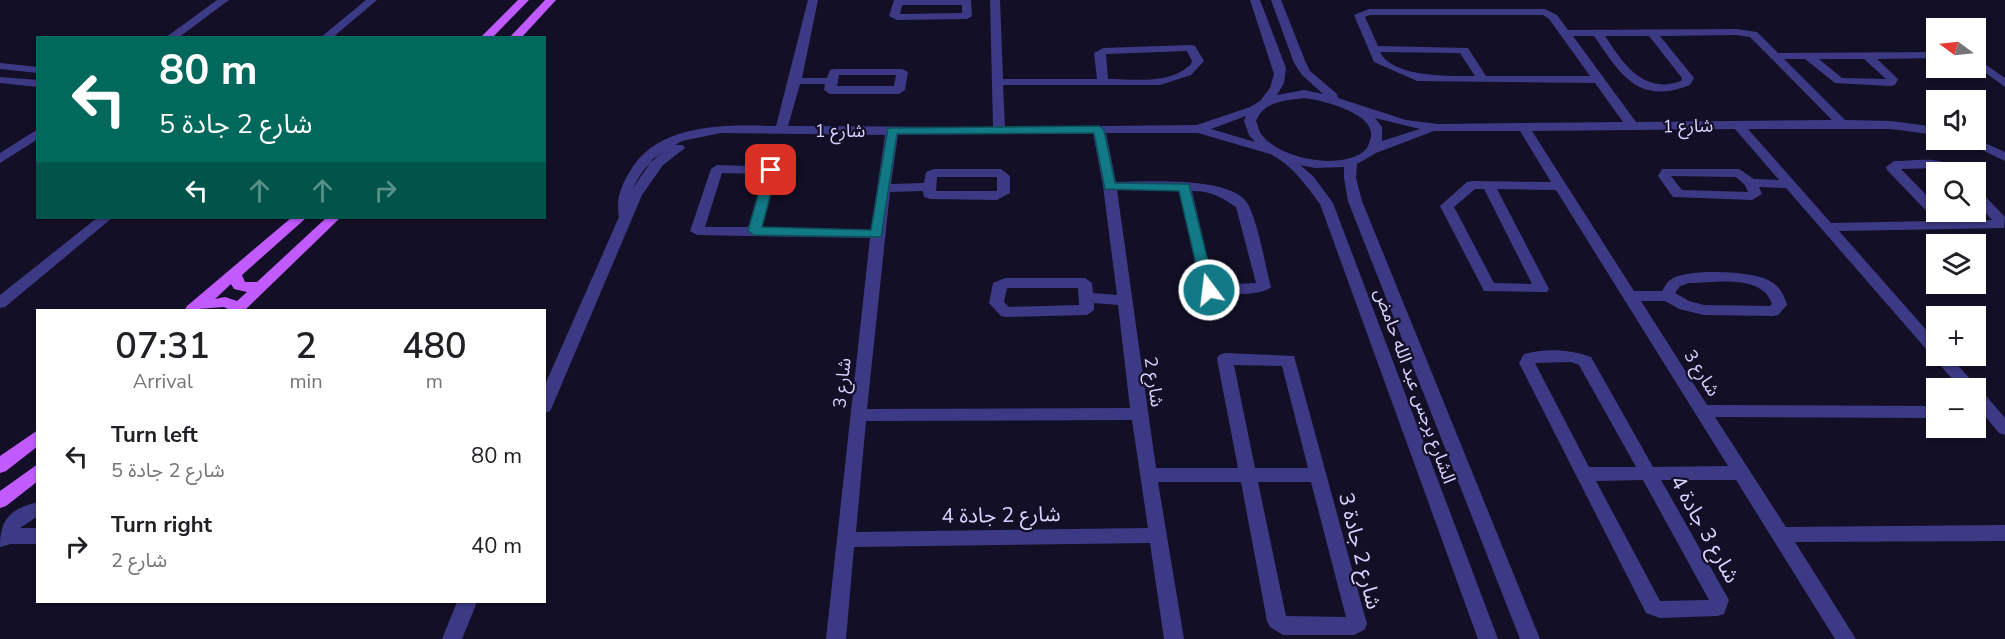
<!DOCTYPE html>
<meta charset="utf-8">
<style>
:root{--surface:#fff;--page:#f6f6f6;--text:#202124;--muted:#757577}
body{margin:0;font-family:"Nunito Sans","Noto Sans Arabic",sans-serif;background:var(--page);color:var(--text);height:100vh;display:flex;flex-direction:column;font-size:22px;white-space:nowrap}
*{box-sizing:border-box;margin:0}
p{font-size:20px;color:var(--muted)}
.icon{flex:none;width:33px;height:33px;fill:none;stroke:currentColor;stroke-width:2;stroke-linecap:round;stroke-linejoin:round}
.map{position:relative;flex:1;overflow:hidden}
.drawer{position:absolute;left:36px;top:309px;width:510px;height:294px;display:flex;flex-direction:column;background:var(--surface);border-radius:0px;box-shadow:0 2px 4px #0004}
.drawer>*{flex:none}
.hud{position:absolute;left:36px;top:36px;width:510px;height:183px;border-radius:0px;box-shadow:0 2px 4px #0004;background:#00695c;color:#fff;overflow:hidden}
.needle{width:39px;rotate:285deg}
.controls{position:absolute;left:1926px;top:18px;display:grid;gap:12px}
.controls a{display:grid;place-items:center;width:60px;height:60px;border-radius:0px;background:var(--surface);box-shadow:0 2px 4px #0004;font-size:30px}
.pin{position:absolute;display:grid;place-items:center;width:51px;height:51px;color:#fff;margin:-26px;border-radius:12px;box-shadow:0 3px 9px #0006}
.me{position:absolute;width:66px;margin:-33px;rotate:345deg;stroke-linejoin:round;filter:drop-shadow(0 0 4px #0008)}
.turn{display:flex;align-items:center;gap:21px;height:126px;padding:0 24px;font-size:27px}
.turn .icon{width:78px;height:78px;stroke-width:2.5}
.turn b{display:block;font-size:42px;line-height:51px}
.lanes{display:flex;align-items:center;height:57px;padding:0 24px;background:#0003;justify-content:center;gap:30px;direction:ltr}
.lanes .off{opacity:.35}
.eta{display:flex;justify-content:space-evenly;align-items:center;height:102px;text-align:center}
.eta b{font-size:36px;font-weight:600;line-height:42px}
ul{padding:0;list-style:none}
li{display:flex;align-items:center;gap:18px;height:90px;padding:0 24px}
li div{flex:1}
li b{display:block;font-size:22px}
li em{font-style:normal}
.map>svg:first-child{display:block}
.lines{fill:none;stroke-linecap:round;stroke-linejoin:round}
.minor{fill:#3d3a85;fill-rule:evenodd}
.major{fill:#c25bff;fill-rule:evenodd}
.route{fill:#127987;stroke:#0c4f58;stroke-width:1.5}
.labels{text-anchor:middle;stroke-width:4.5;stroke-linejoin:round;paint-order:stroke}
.street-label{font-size:18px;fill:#d9d4ff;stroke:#130f26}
.near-street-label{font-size:21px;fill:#d9d4ff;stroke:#130f26}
</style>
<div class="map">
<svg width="2005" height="639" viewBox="0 0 2005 639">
<rect width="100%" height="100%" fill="#130f26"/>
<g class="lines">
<g class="minor">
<polygon points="217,0 229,0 178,38 165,38"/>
<polygon points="366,0 377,0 332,38 320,38"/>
<path d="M808,0H818L802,78H827L830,70L834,69H902L908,72L905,90L899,94H830L824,90L825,84H800L788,126L993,127L990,0H1000L1003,79H1097L1094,53L1103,48L1191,45L1195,46L1204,61L1191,75L1160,85H1003L1005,127L1197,125L1250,107L1260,101L1270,88L1274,74L1250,0H1260L1286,68L1284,83L1277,95L1304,90L1323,94L1302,75L1294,63L1271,0H1281L1306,63L1310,71L1337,94L1338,98L1406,120L1438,124L1623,122L1595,83L1417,81L1374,62L1354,15L1369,9H1545L1557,15L1568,30L1736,29L1757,32L1778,53L1936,52V58L1877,59L1898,79L1895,85L1891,86L1835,83L1805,59H1784L1845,120L1891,121L1936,127V135L1891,129H1748L1831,223L1936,221L1887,170L1886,167L1894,161C1914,161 1945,154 1957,172H1943L1936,168L1901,169L1936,205V212H1943L1952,221L1992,220L1976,202V191L1981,192L2005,217L2004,228L1839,231L1936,341V356H1949L1975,384L1976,389L1982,391L2005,418V435L1999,433L1976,405V388H1960L1786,188L1759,187L1762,194L1752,200L1673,197L1658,176L1662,169H1739L1754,179L1779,180L1735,129L1532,131L1634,291H1662C1664,288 1667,282 1670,280C1686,268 1751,271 1768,280C1779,285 1784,294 1787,305L1778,315L1773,316L1704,315L1679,309L1665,301H1641L1707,405L1936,406V418L1715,417L1786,527L2005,525V541L1795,542L1856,639H1835L1736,480H1661L1729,600L1724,614L1717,616L1660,618L1646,613L1519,363L1524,354C1545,348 1570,349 1591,357L1653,467L1728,466L1556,190L1497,189L1549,289L1547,292L1484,291L1440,206L1467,182L1472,181L1551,182L1520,131H1434L1376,153L1357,164L1356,178L1362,201L1540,639H1520L1348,201L1344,178V167L1315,168L1300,165L1313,176L1333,203L1498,639H1478L1320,204C1306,185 1291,164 1270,154L1198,133H1106L1116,182C1145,182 1235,175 1249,206C1260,231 1264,261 1271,287C1264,296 1213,296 1202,291L1179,191L1117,190L1156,468H1238L1217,359L1219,355L1225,353L1294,356L1367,624L1364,630L1354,635H1283L1270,627L1267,621L1241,482H1158L1184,639H1164L1150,543L854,547L846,639H826L870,238L697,235L690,231L711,169L717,165L776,167L777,170L762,228L871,230L885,135L721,133L682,141L675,145H683L685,148L663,165L642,195L552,407L550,411L544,413V387L619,217C616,200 620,188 629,173C657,122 726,125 776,126ZM1370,15H1543L1549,19L1590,76H1486L1468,48L1378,46L1365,17ZM1736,35L1750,37L1832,120L1636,122L1573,36H1594C1620,73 1637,106 1690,85L1694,78L1660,36ZM1605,36H1649L1682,78L1681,81C1643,95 1623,63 1605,36ZM1187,51L1192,61L1191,64C1170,85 1136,79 1108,79L1106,54ZM1380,52L1460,53L1475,76C1451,76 1392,78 1380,52ZM1819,59H1864L1886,79L1842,78ZM839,75H896L894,86H837ZM1304,98C1322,100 1380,114 1370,140C1369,145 1367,149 1363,152C1338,170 1279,159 1261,134C1259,131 1258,125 1256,121C1264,101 1284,101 1304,98ZM1246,116L1244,121L1249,135L1255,142L1211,129ZM1375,118L1420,129L1382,141V127ZM1093,133L1103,186L1117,295L1093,293L1092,283L1085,278H1005L993,283L989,303L1001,316L1006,317L1087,315L1094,310V303L1118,305L1130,408L867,409L890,192L923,191L924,197L931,199L997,200L1010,193V176L1001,169H934L926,172L924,183L891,184L898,135ZM672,147L653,159L633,188C644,166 652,160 672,147ZM722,173L764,174L748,227H705ZM1671,176L1736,177L1745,185L1748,192L1682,190ZM937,177H997V191H936ZM1475,189H1484L1532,284L1494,283L1454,207ZM1192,191C1211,191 1221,197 1236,207L1256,283L1214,285ZM1689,283C1715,283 1762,273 1772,304L1770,306L1704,305L1689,301L1675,293L1680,286ZM1078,288L1079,305L1009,307L1004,302L1007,288ZM1571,362L1579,365L1636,467H1589L1535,363ZM1234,365L1282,366L1308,468H1255ZM1132,420L1148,528L856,532L866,421ZM1643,480L1709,600L1660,601L1596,481ZM1258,482H1311L1346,617L1286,616Z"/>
<path d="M894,0H971L972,16L967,19L897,20L889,16ZM902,5H962V13L900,14Z"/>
<polygon points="1976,58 2005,78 2005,87 1976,66"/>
<polygon points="0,63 38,67 38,73 0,69"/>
<polygon points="0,77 38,80 38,87 0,83"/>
<polygon points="38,129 38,139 0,163 0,153"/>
<polygon points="1976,139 2005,152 2005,161 1961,140"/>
<polygon points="97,218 112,218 5,307 0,308 0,295"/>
<path d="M38,502V516L20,528H38V544H11L0,547C0,518 11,509 38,502Z"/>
<polygon points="457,602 477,602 462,639 442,639"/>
</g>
<g class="major">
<polygon points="518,0 529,0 492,38 480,38"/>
<polygon points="545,0 556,0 521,38 509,38"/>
<path d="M291,218H306L242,275L245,282H257L326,218H340L245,310H230L224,307L185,310L187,306ZM231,284L234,289L247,292L237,301L225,297L215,299Z"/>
<polygon points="38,430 38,446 6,471 0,473 0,456"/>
<polygon points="38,464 38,481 6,506 0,508 0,491"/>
</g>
</g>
<polygon class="route" points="1099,126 1104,130 1115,183 1189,184 1215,290 1213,293 1204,293 1202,290 1179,191 1105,189 1094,133 897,134 881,237 754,235 748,231 765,170 771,166 777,170 762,227 871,230 888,128"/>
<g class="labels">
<g class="street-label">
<text transform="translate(1688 126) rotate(-1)" y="6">شارع 1</text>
<text x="840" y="137">شارع 1</text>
<text transform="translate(1702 373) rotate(58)" y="6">شارع 3</text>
<text transform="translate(1154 382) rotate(82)" y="6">شارع 2</text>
<text transform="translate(842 383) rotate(-84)" y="6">شارع 3</text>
<text transform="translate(1415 386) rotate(70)" y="6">الشارع برجس عبد الله حامض</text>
</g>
<g class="near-street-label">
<text transform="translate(1001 515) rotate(-1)" y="7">شارع 2 جادة 4</text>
<text transform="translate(1705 529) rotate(61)" y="7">شارع 3 جادة 4</text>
<text transform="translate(1360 551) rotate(76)" y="7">شارع 2 جادة 3</text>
</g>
</g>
</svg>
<div class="controls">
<a><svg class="needle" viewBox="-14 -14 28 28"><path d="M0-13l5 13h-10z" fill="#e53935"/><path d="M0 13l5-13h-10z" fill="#757577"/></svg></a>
<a><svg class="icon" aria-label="sound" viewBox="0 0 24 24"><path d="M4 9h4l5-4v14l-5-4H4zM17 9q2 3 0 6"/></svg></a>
<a><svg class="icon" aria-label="search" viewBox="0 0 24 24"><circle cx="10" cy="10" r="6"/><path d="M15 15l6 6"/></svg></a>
<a><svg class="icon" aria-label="layers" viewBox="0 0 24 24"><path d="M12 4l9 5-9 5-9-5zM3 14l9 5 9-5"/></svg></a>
<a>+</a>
<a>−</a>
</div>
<div class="pin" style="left:771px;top:170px;background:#d93025"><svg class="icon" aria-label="arrive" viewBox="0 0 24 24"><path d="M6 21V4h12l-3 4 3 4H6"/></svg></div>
<svg class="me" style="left:1209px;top:290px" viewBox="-20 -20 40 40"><circle r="17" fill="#127987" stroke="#fff" stroke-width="3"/><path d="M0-11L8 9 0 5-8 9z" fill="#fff"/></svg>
<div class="hud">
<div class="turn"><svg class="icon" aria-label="left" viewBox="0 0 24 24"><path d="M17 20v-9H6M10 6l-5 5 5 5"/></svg><div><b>80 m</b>شارع 2 جادة 5</div></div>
<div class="lanes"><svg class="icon" aria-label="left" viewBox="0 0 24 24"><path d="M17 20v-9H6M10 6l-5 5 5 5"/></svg><svg class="icon off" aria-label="ahead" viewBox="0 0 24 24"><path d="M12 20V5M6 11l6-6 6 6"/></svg><svg class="icon off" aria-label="ahead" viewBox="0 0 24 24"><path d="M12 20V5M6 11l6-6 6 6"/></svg><svg class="icon off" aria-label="right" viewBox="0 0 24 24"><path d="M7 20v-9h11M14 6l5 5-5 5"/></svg></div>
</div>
<section class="drawer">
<div class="eta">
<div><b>07:31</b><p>Arrival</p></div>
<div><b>2</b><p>min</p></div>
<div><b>480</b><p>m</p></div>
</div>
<ul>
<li><svg class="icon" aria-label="left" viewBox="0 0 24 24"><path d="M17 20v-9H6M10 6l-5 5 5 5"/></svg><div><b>Turn left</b><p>شارع 2 جادة 5</p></div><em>80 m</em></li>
<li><svg class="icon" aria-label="right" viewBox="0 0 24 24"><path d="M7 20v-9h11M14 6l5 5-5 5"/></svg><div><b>Turn right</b><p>شارع 2</p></div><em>40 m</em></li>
</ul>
</section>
</div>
